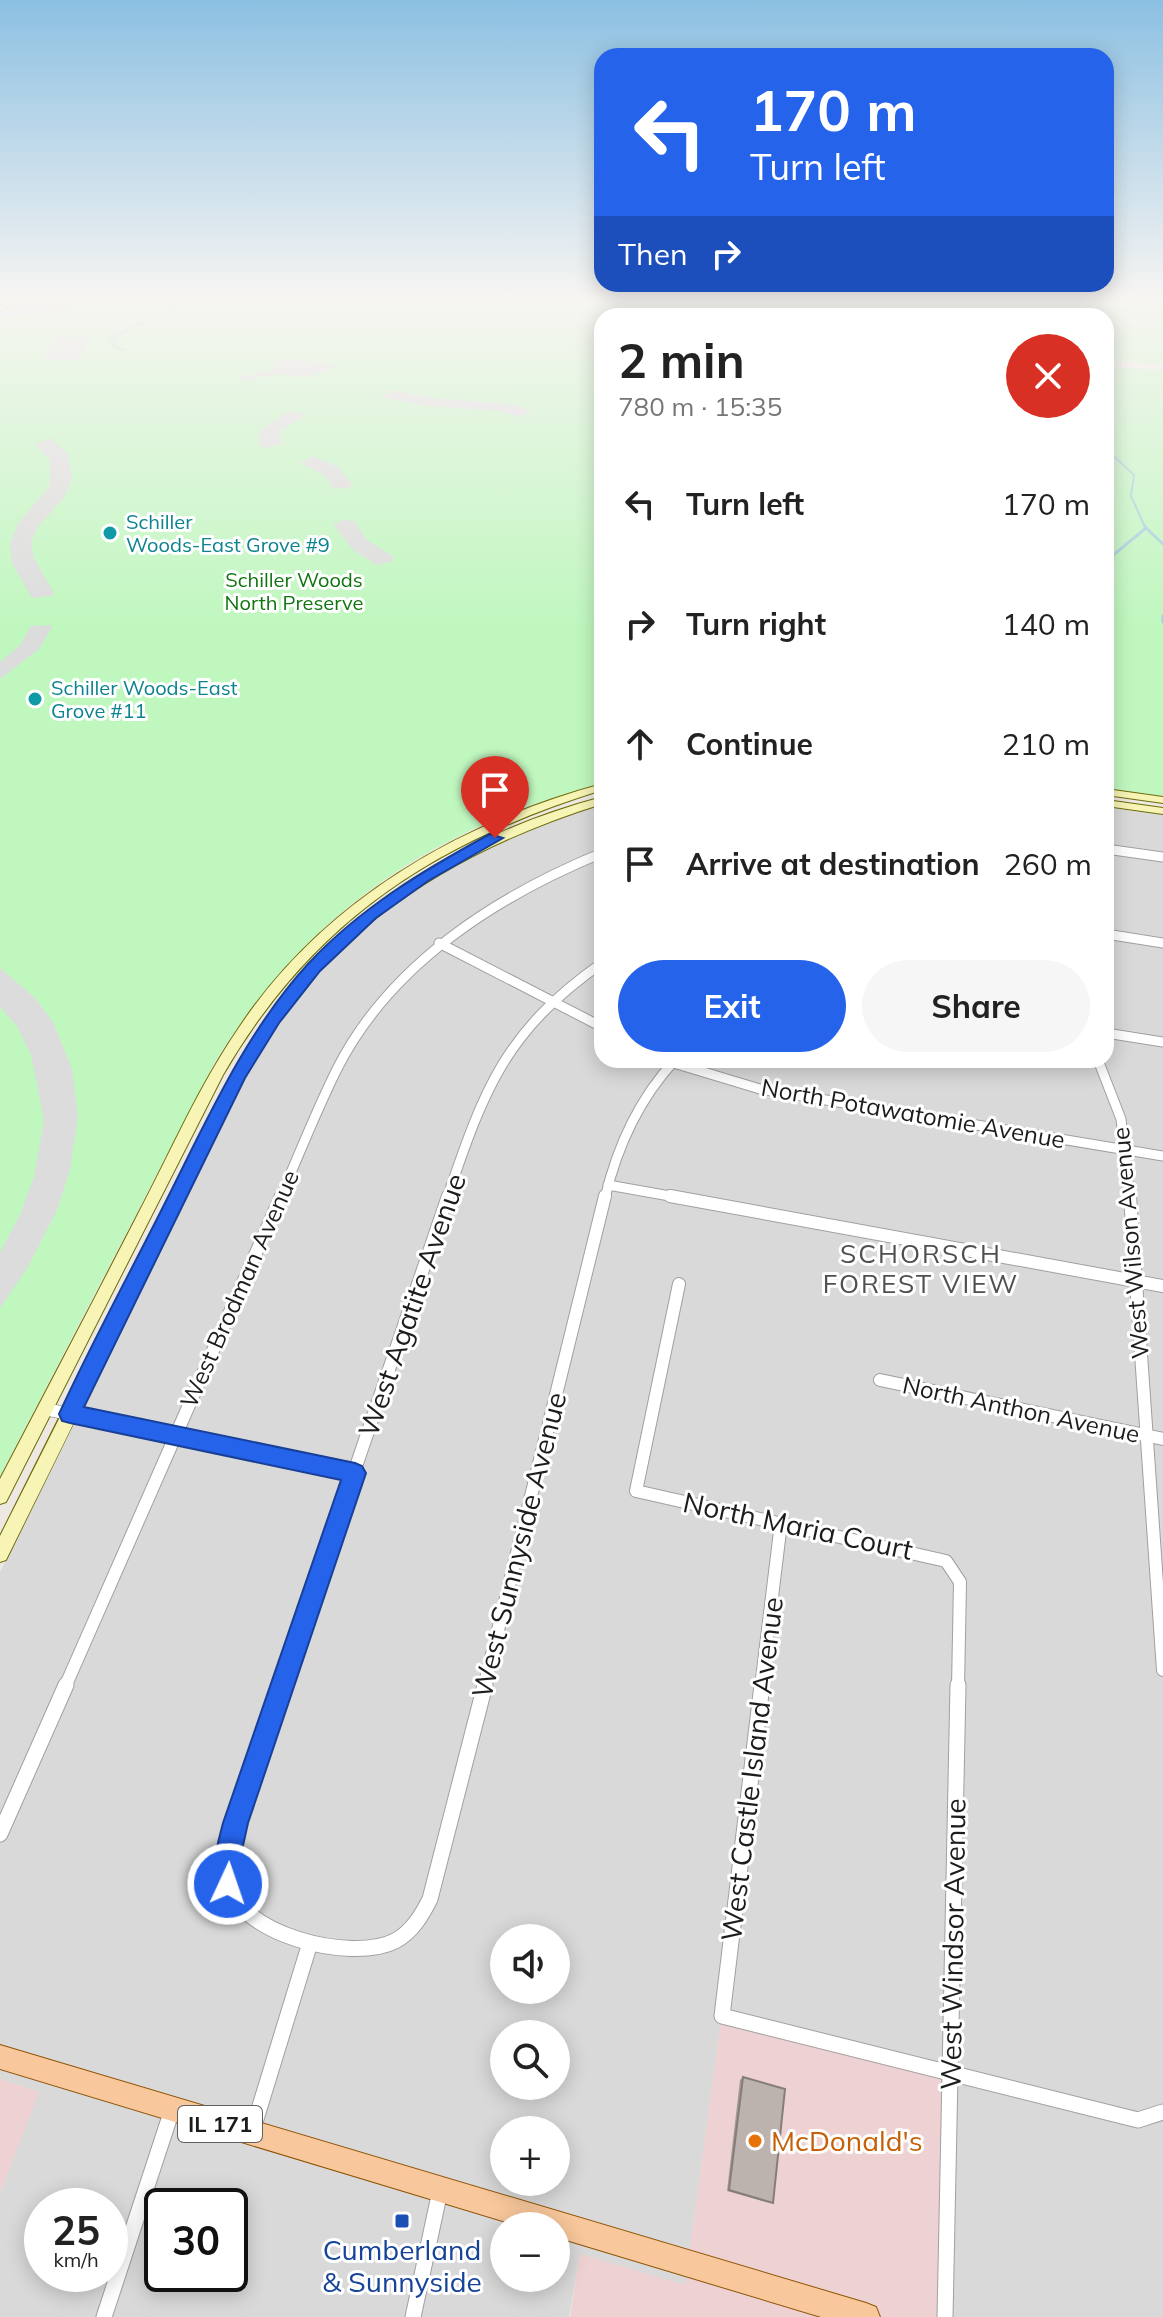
<!DOCTYPE html>
<meta charset="utf-8">
<style>
:root{--surface:#fff;--page:#f6f6f6;--text:#222;--muted:#767676;--accent:#2563eb}
body{margin:0;font-family:Mulish,sans-serif;background:var(--page);color:var(--text);height:100vh;display:flex;flex-direction:column;font-size:30px;white-space:nowrap}
*{box-sizing:border-box;margin:0}
p{font-size:26px;color:var(--muted)}
.icon{flex:none;width:44px;height:44px;fill:none;stroke:currentColor;stroke-width:2;stroke-linecap:round;stroke-linejoin:round}
.map{position:relative;flex:1;overflow:hidden}
.panel{position:absolute;left:594px;top:308px;width:520px;height:760px;display:flex;flex-direction:column;background:var(--surface);border-radius:24px;box-shadow:0 4px 20px #0003}
.panel>*{flex:none}
.banner{position:absolute;left:594px;top:48px;width:520px;height:244px;border-radius:24px;box-shadow:0 4px 20px #0003;background:#2563eb;color:#fff;overflow:hidden}
.tools{position:absolute;left:490px;top:1924px;display:grid;gap:16px}
.tools a{display:grid;place-items:center;width:80px;height:80px;border-radius:50%;background:var(--surface);box-shadow:0 4px 20px #0003;font-size:40px}
.speed{position:absolute;left:24px;top:2188px;display:flex;gap:16px;font-size:40px;font-weight:700;text-align:center}
.speed>*{display:grid;place-content:center;width:104px;height:104px;border-radius:50%;background:var(--surface);box-shadow:0 4px 20px #0003;line-height:1}
.speed small{font-size:20px;font-weight:400}
.speed .limit{border:4px solid #111;border-radius:12px;background:#fff;color:#111}
.pin{position:absolute;display:grid;place-items:center;width:68px;height:68px;color:#fff;margin:-82px -34px;border-radius:50% 50% 50% 0;rotate:-45deg;box-shadow:0 0 8px #0007}
.pin .icon{rotate:45deg}
.me{position:absolute;width:88px;margin:-44px;rotate:3deg;stroke-linejoin:round;filter:drop-shadow(0 0 6px #0008)}
.turn{display:flex;align-items:center;gap:28px;height:168px;padding:0 24px;font-size:36px}
.turn .icon{width:104px;height:104px;stroke-width:2.5}
.turn b{display:block;font-size:56px;line-height:68px}
.then{display:flex;align-items:center;height:76px;padding:0 24px;background:#0003;gap:16px;font-size:30px}
.round{display:grid;place-items:center;flex:none;width:84px;height:84px;border-radius:42px;background:var(--page)}
.summary{display:flex;align-items:center;justify-content:space-between;height:136px;padding:0 24px}
h1{font-size:48px;font-weight:700;line-height:60px}
.primary-button{display:flex;gap:16px;margin-top:auto;padding:16px 24px}
.primary-button a{flex:1;height:92px;border-radius:48px;background:var(--accent);color:#fff;font-size:32px;font-weight:700;line-height:92px;text-align:center}
.primary-button a+a{background:var(--page);color:var(--text)}
ul{padding:0;list-style:none}
li{display:flex;align-items:center;gap:24px;height:120px;padding:0 24px}
li div{flex:1}
li b{display:block;font-size:30px}
li em{font-style:normal}
.map>svg:first-child{display:block}
.residential{fill:#dad9d9;fill-rule:evenodd}
.commercial{fill:#eed1d2}
.park{fill:#c0f7bf}
.parking{fill:#dcdcdc}
.water{fill:#a3d2da}
.lines{fill:none;stroke-linecap:round;stroke-linejoin:round}
.stream-far1{stroke:#a3d2da;stroke-width:2}
.stream{stroke:#a3d2da;stroke-width:3}
.minor-far2-casing{stroke:#a0a0a0;stroke-width:11}
.minor-far1-casing{stroke:#a0a0a0;stroke-width:14}
.minor-casing{stroke:#a0a0a0;stroke-width:17}
.secondary-casing{stroke:#6c6d08;stroke-width:2}
.primary-casing{stroke:#8f5405;stroke-width:2}
.minor-far2{stroke:#fff;stroke-width:9}
.minor-far1{stroke:#fff;stroke-width:12}
.minor{stroke:#fff;stroke-width:15}
.secondary{fill:#f7f4b6;fill-rule:evenodd}
.primary{fill:#f8c79b;fill-rule:evenodd}
.wall{fill:#a39a96}
.building{fill:#bdb3ae;stroke:#847d7a;stroke-width:2}
.route{fill:#2563eb;stroke:#184099;stroke-width:2}
.culture-dot{fill:#0f9aa8;stroke:#fff;stroke-width:3}
.food-dot{fill:#e8710a;stroke:#fff;stroke-width:3}
.transit-dot{fill:#1a4fb4;stroke:#fff;stroke-width:3}
.labels{text-anchor:middle;stroke-width:6;stroke-linejoin:round;paint-order:stroke}
.far-culture-label{font-size:20px;fill:#0d838f;stroke:#fff;text-anchor:start}
.far-park-label{font-size:20px;fill:#10750f;stroke:#fff}
.shield{fill:#fff;stroke:#606060;stroke-width:2}
.shield-label{font-size:22px;font-weight:bold;fill:#1c1c1c}
.street-label{font-size:24px;fill:#1c1c1c;stroke:#fff}
.neighbourhood-label{font-size:26px;letter-spacing:2px;fill:#4f4f4f;stroke:#fff}
.near-street-label{font-size:28px;fill:#1c1c1c;stroke:#fff}
.near-food-label{font-size:28px;fill:#c56008;stroke:#fff;text-anchor:start}
.near-transit-label{font-size:28px;fill:#164399;stroke:#fff}
</style>
<div class="map">
<svg width="1163" height="2317" viewBox="0 0 1163 2317">
<rect width="100%" height="100%" fill="#ede8e2"/>
<path class="residential" d="M602,804V1060H1106V807L1163,815V2317H953L957,2083L721,2021L685,2286L580,2255L569,2317H0V2193L38,2092L0,2079V1572L245,1077L264,1043L305,986L359,932L432,877L544,823ZM504,1938H556V1990H504ZM504,2034H556V2086H504ZM504,2130H556V2182H504ZM42,2206H110V2274H42ZM162,2206H230V2274H162ZM504,2226H556V2278H504Z"/>
<g class="commercial">
<polygon points="721,2020 957,2083 953,2317 570,2317 580,2254 685,2285"/>
<polygon points="0,2079 39,2092 0,2193"/>
</g>
<g class="park">
<path d="M100,299H742L812,316H602V783C432,829 310,910 216,1060L0,1476V318L53,311Z"/>
<polygon points="780,299 1163,299 1163,365 1106,359 1106,316 856,316"/>
<polygon points="1106,367 1163,370 1163,796 1106,789"/>
</g>
<g class="parking">
<polygon points="90,337 78,360 43,360 56,338"/>
<polygon points="274,360 306,360 335,367 306,378 282,374 243,380 238,377 275,370"/>
<polygon points="391,390 439,399 505,403 533,411 519,417 499,411 426,406 381,397"/>
<polygon points="290,411 307,414 280,431 282,444 262,448 259,438 261,430"/>
<polygon points="51,438 68,455 72,478 64,497 37,528 31,543 34,558 55,595 32,598 12,563 10,543 18,524 50,485 50,460 35,444"/>
<polygon points="313,456 338,467 354,487 334,489 325,476 300,463"/>
<polygon points="343,520 355,521 367,540 394,557 392,561 377,565 353,550 333,524"/>
<polygon points="53,625 39,649 0,679 0,662 20,645 31,626"/>
<polygon points="0,968 35,998 53,1022 72,1069 78,1116 70,1169 58,1208 28,1267 0,1308 0,1252 19,1217 34,1177 44,1120 31,1055 17,1026 0,1007"/>
</g>
<g class="water">
<polygon points="44,299 100,299 53,311 0,318 0,304"/>
<polygon points="742,299 780,299 856,316 812,316"/>
</g>
<g class="lines">
<g class="stream-far1">
<polyline points="947,316 953,307 986,304 992,299"/>
<polyline points="123,350 114,346 111,339 188,299"/>
<polyline points="1106,449 1134,475 1131,496 1145,527"/>
</g>
<g class="stream">
<polyline points="1146,528 1163,544"/>
<polyline points="1106,561 1146,528 1144,525"/>
<polyline points="1163,616 1163,622"/>
</g>
<g class="minor-far2-casing">
<g id="minor-far2">
<polyline points="1106,849 1163,857"/>
<polyline points="1106,934 1163,943"/>
<polyline points="439,943 602,1027"/>
<polyline points="1106,1033 1163,1042"/>
<polyline points="1098,1060 1121,1119 1130,1198"/>
<polyline points="667,1061 760,1089 1163,1156"/>
<polyline points="608,1185 681,1198"/>
<path d="M280,1198C299,1155 316,1111 337,1069C390,964 497,896 602,853"/>
<path d="M447,1198C484,1090 504,1032 602,963"/>
<path d="M605,1198C617,1147 639,1099 675,1060"/>
</g>
</g>
<g class="minor-far1-casing">
<g id="minor-far1">
<polyline points="670,1196 1163,1286"/>
<polyline points="1130,1196 1163,1670"/>
<polyline points="679,1284 636,1491 946,1561 960,1582 958,1687"/>
<polyline points="880,1380 1163,1439"/>
<polyline points="45,1409 355,1473"/>
<polyline points="65,1687 281,1196"/>
<polyline points="281,1687 448,1196"/>
<polyline points="484,1687 605,1196"/>
<polyline points="761,1687 781,1523"/>
</g>
</g>
<g class="minor-casing">
<g id="minor">
<path d="M282,1685C266,1732 221,1832 227,1879C235,1935 352,1963 395,1941C412,1932 422,1915 430,1899L485,1685"/>
<polyline points="762,1685 722,2016 1138,2120 1163,2112"/>
<polyline points="0,1834 66,1685"/>
<polyline points="252,2132 310,1943"/>
<polyline points="104,2317 172,2110"/>
<polyline points="413,2317 440,2191"/>
<polyline points="945,2317 958,1685"/>
</g>
</g>
<g class="secondary-casing">
<g id="secondary">
<path d="M602,784V790C435,842 312,921 223,1075L6,1502L0,1504V1479C47,1389 94,1300 140,1210C172,1149 199,1086 238,1029C322,902 458,823 602,784Z"/>
<polygon points="1106,789 1163,797 1163,803 1106,795"/>
<path d="M602,797V804C473,844 355,911 276,1023C230,1089 199,1166 164,1238C112,1346 59,1453 6,1560L0,1562V1536C50,1437 100,1338 149,1238C186,1164 219,1088 266,1019C343,905 471,832 602,797Z"/>
<polygon points="1106,800 1163,808 1163,814 1106,806"/>
</g>
</g>
<g class="primary-casing">
<g id="primary">
<polygon points="11,299 20,299 0,311 0,306"/>
<polygon points="0,2045 866,2303 876,2307 880,2317 821,2317 556,2237 556,2226 519,2226 0,2069"/>
</g>
</g>
<use href="#minor-far2" class="minor-far2"/>
<use href="#minor-far1" class="minor-far1"/>
<use href="#minor" class="minor"/>
<use href="#secondary" class="secondary"/>
<use href="#primary" class="primary"/>
</g>
<polygon class="wall" points="743,2077 773,2203 770,2203 727,2191 740,2080"/>
<polygon class="building" points="743,2077 785,2089 773,2203 729,2190"/>
<linearGradient id="sky" x2="0" y2="1"><stop stop-color="#8cc0e2"/><stop offset="0.48" stop-color="#f7f5f2"/><stop offset="1" stop-color="#f7f5f2" stop-opacity="0"/></linearGradient>
<rect width="1163" height="623" fill="url(#sky)"/>
<path class="route" d="M490,834L503,838L428,881L376,918L320,971L279,1023L245,1078L84,1407L355,1463L362,1466L366,1473L248,1823L240,1859L241,1884L237,1893L228,1897L219,1893C209,1870 217,1847 223,1823L341,1480L70,1423L62,1421L59,1414C92,1342 130,1273 165,1203C207,1120 245,1033 308,964C360,908 424,870 490,834Z"/>
<g class="culture-dot">
<circle cx="110" cy="533" r="8"/>
<circle cx="35" cy="699" r="8"/>
</g>
<circle class="food-dot" cx="755" cy="2141" r="8"/>
<rect class="transit-dot" x="394" y="2213" width="16" height="16" rx="4"/>
<g class="labels">
<g class="far-culture-label">
<text x="126" y="529">Schiller<tspan x="126" dy="23">Woods-East Grove #9</tspan></text>
<text x="51" y="695">Schiller Woods-East<tspan x="51" dy="23">Grove #11</tspan></text>
</g>
<g class="far-park-label">
<text x="294" y="587">Schiller Woods<tspan x="294" dy="23">North Preserve</tspan></text>
</g>
<rect class="shield" x="178" y="2106" width="84" height="36" rx="6"/>
<g class="shield-label">
<text x="220" y="2132">IL 171</text>
</g>
<g class="street-label">
<text transform="translate(913 1114) rotate(10)" y="8">North Potawatomie Avenue</text>
<text transform="translate(1131 1243) rotate(-95)" y="8">West Wilson Avenue</text>
<text transform="translate(240 1289) rotate(-66)" y="8">West Brodman Avenue</text>
<text transform="translate(1021 1410) rotate(12)" y="8">North Anthon Avenue</text>
</g>
<g class="neighbourhood-label">
<text x="921" y="1263">SCHORSCH<tspan x="921" dy="30">FOREST VIEW</tspan></text>
</g>
<g class="near-street-label">
<text transform="translate(412 1305) rotate(-71)" y="10">West Agatite Avenue</text>
<text transform="translate(798 1526) rotate(12)" y="10">North Maria Court</text>
<text transform="translate(519 1545) rotate(-76)" y="10">West Sunnyside Avenue</text>
<text transform="translate(752 1769) rotate(-83)" y="10">West Castle Island Avenue</text>
<text transform="translate(953 1944) rotate(-89)" y="10">West Windsor Avenue</text>
</g>
<g class="near-food-label">
<text x="771" y="2151">McDonald's</text>
</g>
<g class="near-transit-label">
<text x="402" y="2260">Cumberland<tspan x="402" dy="32">&amp; Sunnyside</tspan></text>
</g>
</g>
</svg>
<div class="tools">
<a><svg class="icon" aria-label="sound" viewBox="0 0 24 24"><path d="M4 9h4l5-4v14l-5-4H4zM17 9q2 3 0 6"/></svg></a>
<a><svg class="icon" aria-label="search" viewBox="0 0 24 24"><circle cx="10" cy="10" r="6"/><path d="M15 15l6 6"/></svg></a>
<a>+</a>
<a>−</a>
</div>
<div class="speed"><div>25<small>km/h</small></div><div class="limit">30</div></div>
<div class="pin" style="left:495px;top:838px;background:#d93025"><svg class="icon" aria-label="arrive" viewBox="0 0 24 24"><path d="M6 21V4h12l-3 4 3 4H6"/></svg></div>
<svg class="me" style="left:228px;top:1884px" viewBox="-20 -20 40 40"><circle r="17" fill="#2563eb" stroke="#fff" stroke-width="3"/><path d="M0-11L8 9 0 5-8 9z" fill="#fff"/></svg>
<div class="banner">
<div class="turn"><svg class="icon" aria-label="left" viewBox="0 0 24 24"><path d="M17 20v-9H6M10 6l-5 5 5 5"/></svg><div><b>170 m</b>Turn left</div></div>
<div class="then">Then<svg class="icon" aria-label="right" viewBox="0 0 24 24"><path d="M7 20v-9h11M14 6l5 5-5 5"/></svg></div>
</div>
<section class="panel">
<div class="summary"><div><h1>2 min</h1><p>780 m · 15:35</p></div><a class="round" style="background:#d93025;color:#fff"><svg class="icon" aria-label="close" viewBox="0 0 24 24"><path d="M6 6l12 12M18 6L6 18"/></svg></a></div>
<ul>
<li><svg class="icon" aria-label="left" viewBox="0 0 24 24"><path d="M17 20v-9H6M10 6l-5 5 5 5"/></svg><div><b>Turn left</b></div><em>170 m</em></li>
<li><svg class="icon" aria-label="right" viewBox="0 0 24 24"><path d="M7 20v-9h11M14 6l5 5-5 5"/></svg><div><b>Turn right</b></div><em>140 m</em></li>
<li><svg class="icon" aria-label="ahead" viewBox="0 0 24 24"><path d="M12 20V5M6 11l6-6 6 6"/></svg><div><b>Continue</b></div><em>210 m</em></li>
<li><svg class="icon" aria-label="arrive" viewBox="0 0 24 24"><path d="M6 21V4h12l-3 4 3 4H6"/></svg><div><b>Arrive at destination</b></div><em>260 m</em></li>
</ul>
<div class="primary-button"><a>Exit</a><a>Share</a></div>
</section>
</div>
